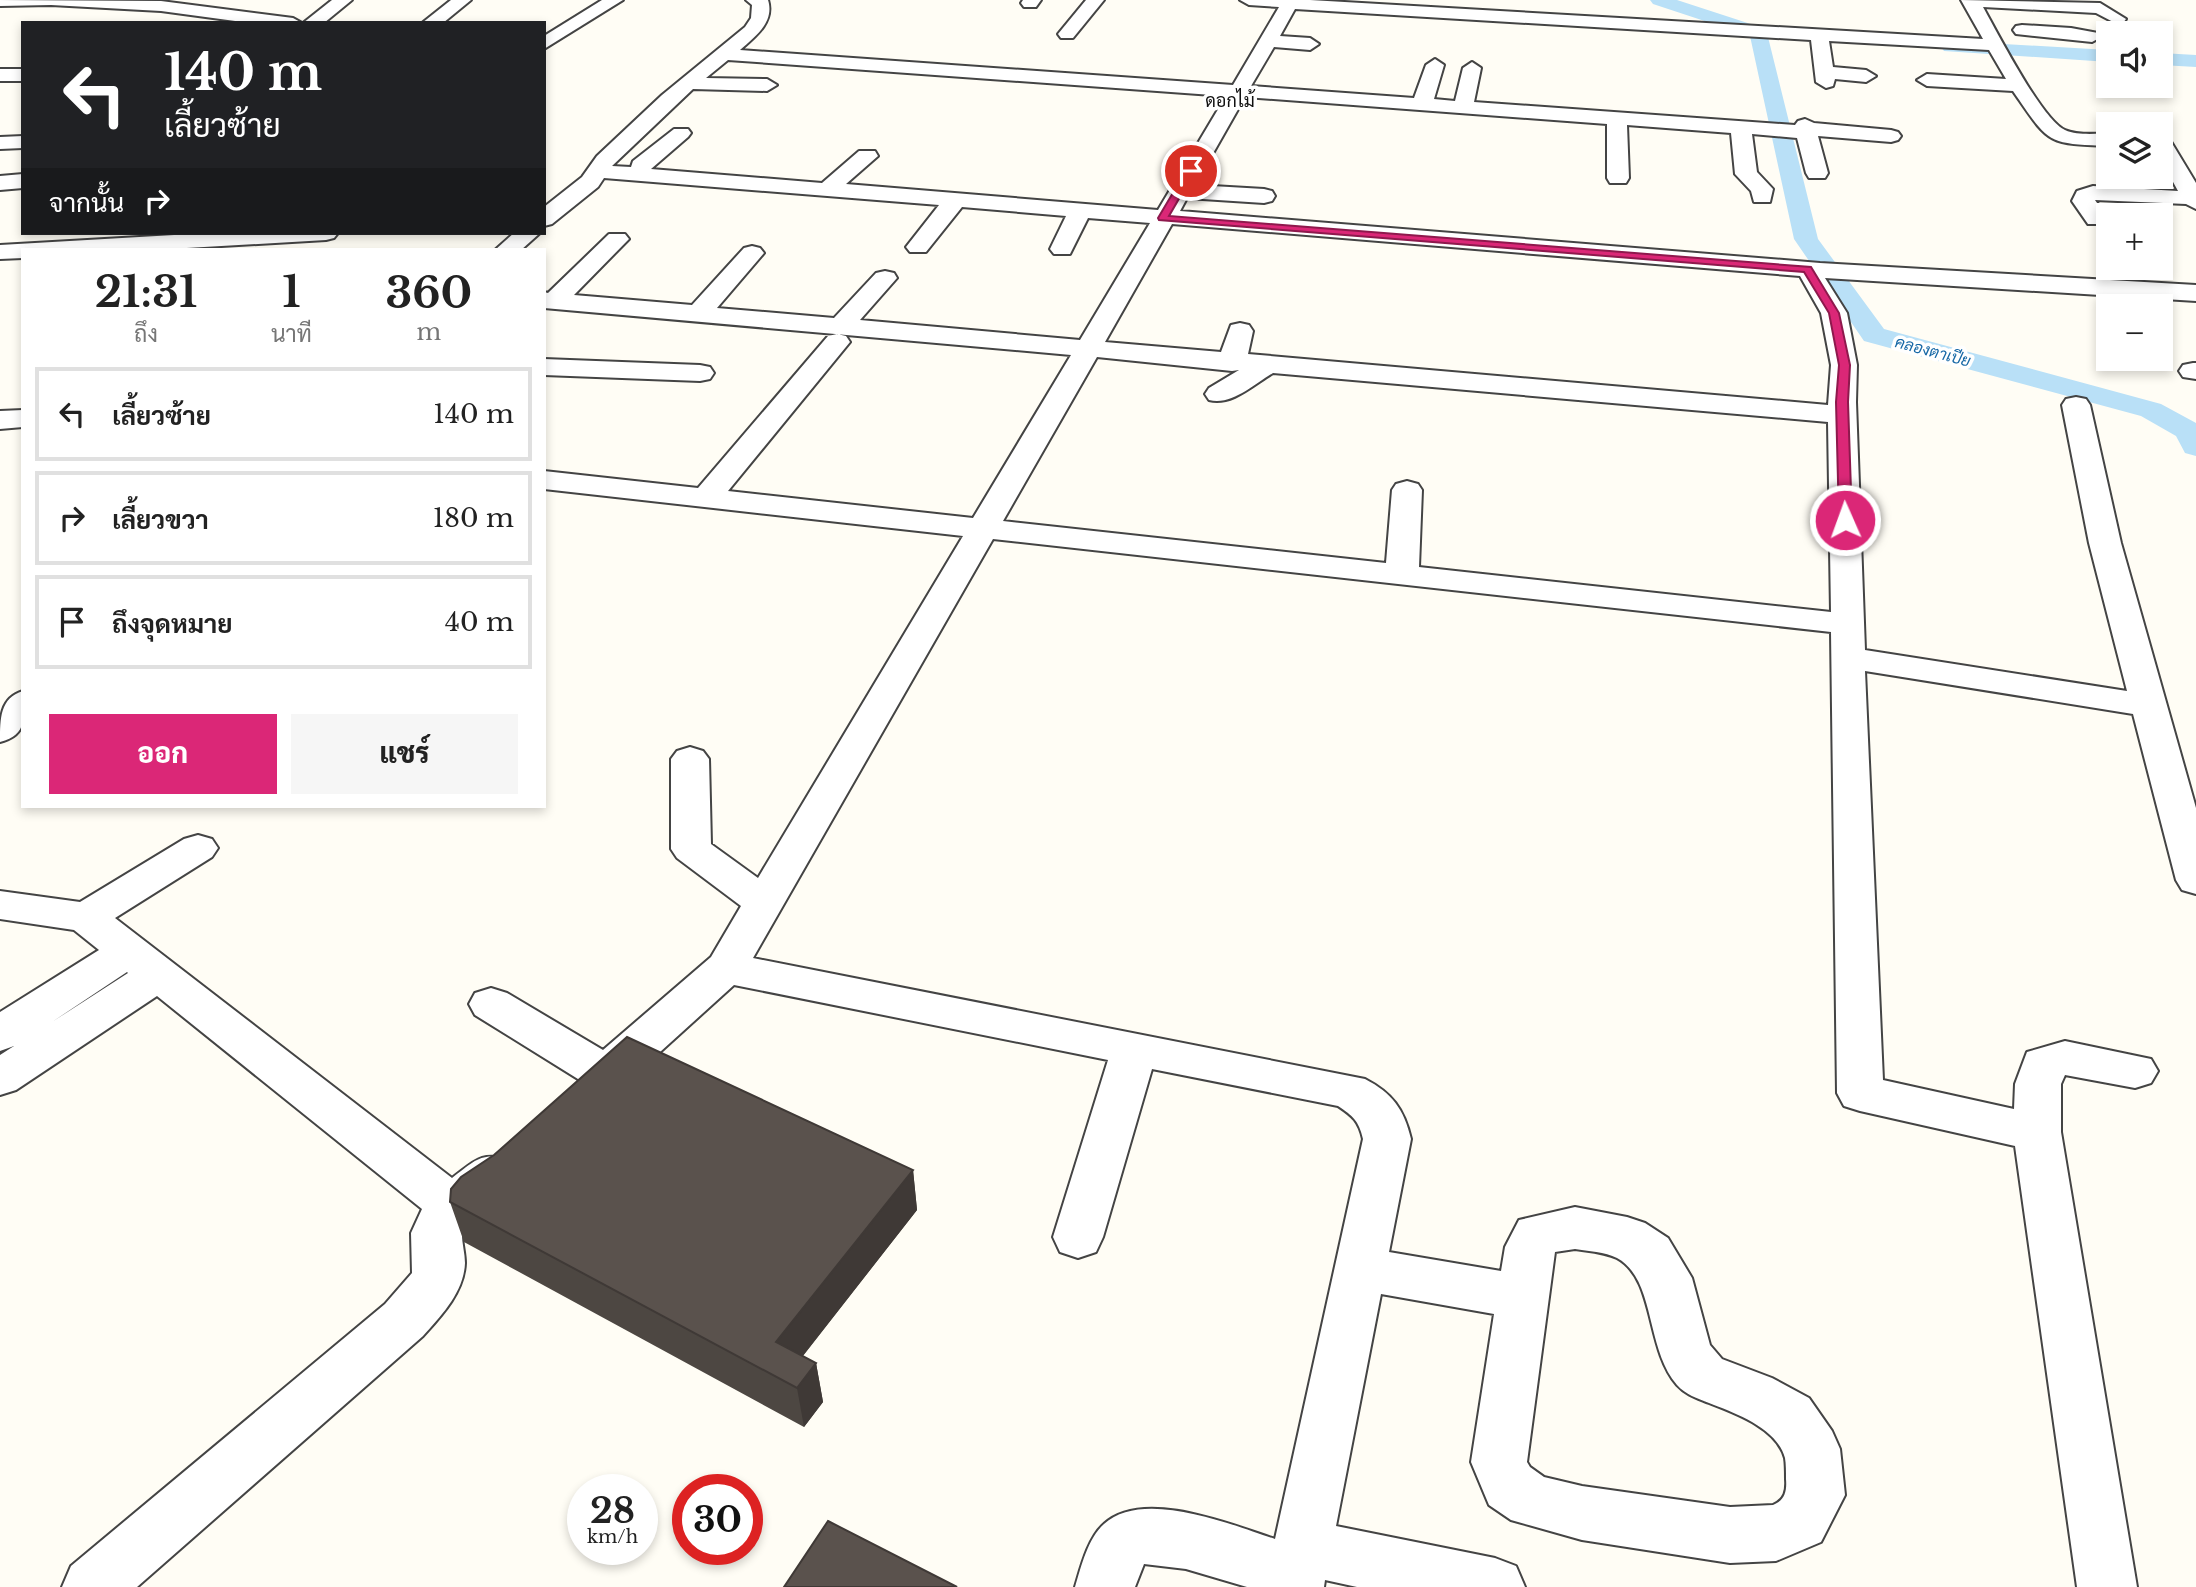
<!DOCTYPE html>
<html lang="th">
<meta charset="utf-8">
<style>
:root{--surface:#fff;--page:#f6f6f6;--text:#222;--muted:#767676;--line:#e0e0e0;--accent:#db2777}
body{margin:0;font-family:"Libre Baskerville",Sarabun,serif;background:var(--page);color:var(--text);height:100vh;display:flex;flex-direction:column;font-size:26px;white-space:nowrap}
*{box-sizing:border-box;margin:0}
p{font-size:23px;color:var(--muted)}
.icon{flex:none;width:38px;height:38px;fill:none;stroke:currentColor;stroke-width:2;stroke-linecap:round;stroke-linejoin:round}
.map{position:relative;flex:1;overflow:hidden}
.details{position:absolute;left:21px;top:248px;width:525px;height:560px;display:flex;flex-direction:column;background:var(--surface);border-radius:0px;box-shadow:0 4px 10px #0003}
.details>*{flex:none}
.guide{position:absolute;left:21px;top:21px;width:525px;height:214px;border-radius:0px;box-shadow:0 4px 10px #0003;background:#202124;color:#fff;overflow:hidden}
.fabs{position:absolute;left:2096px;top:21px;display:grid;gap:14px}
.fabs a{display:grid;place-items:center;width:77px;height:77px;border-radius:0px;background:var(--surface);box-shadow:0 4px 10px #0003;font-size:35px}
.speed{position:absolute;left:567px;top:1474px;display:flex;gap:14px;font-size:35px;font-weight:700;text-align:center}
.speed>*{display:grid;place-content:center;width:91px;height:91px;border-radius:50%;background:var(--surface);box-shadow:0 4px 10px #0003;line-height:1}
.speed small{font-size:18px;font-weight:400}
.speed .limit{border:10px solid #d22;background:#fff;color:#111}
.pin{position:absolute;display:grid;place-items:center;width:60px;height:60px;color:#fff;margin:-30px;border:4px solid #fff;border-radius:50%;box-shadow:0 2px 7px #0007}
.me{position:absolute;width:77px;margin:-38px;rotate:358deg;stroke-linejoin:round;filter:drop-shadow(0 0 5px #0008)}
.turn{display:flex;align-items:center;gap:24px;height:147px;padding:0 28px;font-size:32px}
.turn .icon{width:91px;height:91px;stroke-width:2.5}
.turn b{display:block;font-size:49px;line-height:60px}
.then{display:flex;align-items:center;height:66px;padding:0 28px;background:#0003;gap:14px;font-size:26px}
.eta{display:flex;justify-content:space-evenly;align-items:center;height:119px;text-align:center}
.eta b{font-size:42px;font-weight:800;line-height:49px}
.primary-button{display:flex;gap:14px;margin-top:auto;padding:14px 28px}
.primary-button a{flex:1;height:80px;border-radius:0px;background:var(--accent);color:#fff;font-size:28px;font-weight:800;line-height:80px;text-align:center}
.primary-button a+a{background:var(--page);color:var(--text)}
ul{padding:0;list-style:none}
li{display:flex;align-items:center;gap:21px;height:94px;margin:0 14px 10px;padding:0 14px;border:4px solid var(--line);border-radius:0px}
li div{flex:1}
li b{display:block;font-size:26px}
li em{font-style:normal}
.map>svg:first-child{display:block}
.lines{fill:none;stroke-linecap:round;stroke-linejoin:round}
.canal{fill:#b9e0f7;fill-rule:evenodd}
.minor-casing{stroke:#444;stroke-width:4}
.minor{fill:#fff;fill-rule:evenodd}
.wall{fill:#4d4742}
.shaded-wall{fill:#3f3936}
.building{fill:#5a524d;stroke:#3f3936;stroke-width:2}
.route{fill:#db2777;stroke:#8e194d;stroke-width:2}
.labels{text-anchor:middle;stroke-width:7;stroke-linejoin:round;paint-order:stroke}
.far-water-label{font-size:16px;font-style:italic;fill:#1768a6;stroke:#fff}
.far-quarter-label{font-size:18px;fill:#111;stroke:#fff}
</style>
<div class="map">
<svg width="2196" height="1587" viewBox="0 0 2196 1587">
<rect width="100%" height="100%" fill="#fffdf5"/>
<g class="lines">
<g class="canal">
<polygon points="1650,0 1677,0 1766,29 1818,239 1884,329 2161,404 2196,423 2196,456 2185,453 2176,436 2141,416 1864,341 1794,239 1750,36 1653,4"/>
<polygon points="1951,41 2109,50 2109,62 1944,51 1941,47"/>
<polygon points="2161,53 2196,55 2196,67 2161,65"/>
</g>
<g class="minor-casing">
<g id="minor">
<polygon points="0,0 161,1 293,18 302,23 250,23 161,11 51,5 0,6"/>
<polygon points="332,0 352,0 324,23 303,23"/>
<polygon points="451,0 471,0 443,23 422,23"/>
<polygon points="602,0 623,0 544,49 544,36"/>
<path d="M746,0H768C775,22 755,37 740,50L1233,85L1279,7L1249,5L1240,0H1310L1983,39L1961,0L2100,3L2126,19L2123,23L2117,24L2096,13L1983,7C1997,32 2042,120 2065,130C2078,136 2095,133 2109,134V146C2045,144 2049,143 2013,91L1927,86L1917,80L1927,74L2006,79L1989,50L1829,41L1833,67L1866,70L1876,76L1866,82L1835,79L1833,86L1826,88L1816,82L1811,40L1295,9L1280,36L1310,38L1319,44L1310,50L1274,47L1251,86L1414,98L1426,65L1435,59L1444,65L1434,99L1455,101L1463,68L1472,62L1481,68L1474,102L1795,125L1798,121L1805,119L1814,123L1891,130L1898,132L1901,136L1898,140L1891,142L1818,136L1828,173L1825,178H1809L1806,173L1797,138L1752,134L1757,172L1773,189L1770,202H1754L1751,191L1735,174L1731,133L1627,125L1629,178L1626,183H1610L1607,178V124L1245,97L1195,185L1264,189L1272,191L1275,196L1272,201L1264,203L1187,198L1180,211L1820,263L2196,285V301L1825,278L1847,313L1857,365L1856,402L1865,650L2127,691L2089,543L2062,405L2066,399L2076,397L2086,399L2090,405L2121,543L2196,808V894L2182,890L2176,880L2133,714L1865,671L1883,1080L2014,1109L2015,1084L2027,1052L2065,1041L2151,1059L2158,1071L2151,1083L2135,1088L2065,1075L2061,1084V1132L2137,1587H2077L2015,1146L1860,1111L1844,1106L1837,1093L1831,632L993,539L753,958L1365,1079C1392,1093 1404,1109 1411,1139L1389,1252L1501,1271L1505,1247L1519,1220L1575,1207L1627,1217L1645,1223L1668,1238L1692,1278L1710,1345L1722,1359L1772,1378L1809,1398L1832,1431L1840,1449L1845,1495L1821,1542L1776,1561L1730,1563L1582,1540L1511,1520L1489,1505L1471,1462L1494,1314L1381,1294L1336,1526L1495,1558L1516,1566L1525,1587H1357L1325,1580L1324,1587H1247L1186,1569L1144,1564L1135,1587H1075C1081,1567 1088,1538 1104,1524C1143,1488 1232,1525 1275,1539L1363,1139C1359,1121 1353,1116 1338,1106L1152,1069L1103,1237L1096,1252L1078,1258L1060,1252L1053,1237L1108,1060L734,985L617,1091L601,1096L585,1091L578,1079L475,1015L469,1004L475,993L491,988L507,993L603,1050L711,957L741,906L677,858L671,849V759L677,751L690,747L703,751L709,759L711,844L758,878L963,536L544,489V471L698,488L828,336L837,334L846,336L850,342L728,491L973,518L1071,355L544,308V292L548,293L609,234H625L629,239L574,295L692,305L744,248L752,246L760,248L764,253L717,308L834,318L876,273L885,271L894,273L897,278L860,320L1080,340L1150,223L1088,218L1070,254H1054L1050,249L1066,216L962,207L926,252H910L906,247L939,205L604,178L598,187L552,224L544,226V207L582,177L597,156L662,95L745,27L751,18L752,5ZM728,60L1226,96L1158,210L846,184L878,156L875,151H859L822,183L651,169L688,137L691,133L688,129H674L633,161L631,167L612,166L693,89L767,91L777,85L767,79L706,78ZM1172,224L1800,276L1821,313L1831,365L1828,405L1248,354L1253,331L1249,325L1240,323L1231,325L1221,352L1105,342ZM1097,357L1232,371L1239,370L1209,388L1205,394L1209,400C1232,406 1254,384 1273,373L1828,422L1831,612L1419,567L1422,490L1418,484L1407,481L1396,484L1392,490L1386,563L1003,521ZM1575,1249C1588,1251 1605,1252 1617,1258C1656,1279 1645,1348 1677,1385C1686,1395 1697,1398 1709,1403C1735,1413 1777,1428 1785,1458C1786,1464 1786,1472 1786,1479C1787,1491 1785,1500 1773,1505L1730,1507L1582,1486L1544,1477L1530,1467L1527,1462L1555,1252Z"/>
<polygon points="1023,0 1041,0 1036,7 1024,7 1021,3"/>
<polygon points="1086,0 1104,0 1073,38 1061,38 1058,34"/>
<polygon points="2022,25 2071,28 2098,33 2101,37 2092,42 2016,34 2013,30 2016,26"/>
<rect x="0" y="69" width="23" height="12"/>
<polygon points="23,136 23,148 0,149 0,137"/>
<polygon points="2161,138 2170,140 2196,183 2196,209 2186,204 2095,200 2108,219 2104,224 2088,224 2072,201 2077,191 2093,186 2178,191 2161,160"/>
<polygon points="23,174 23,188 0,190 0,176"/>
<polygon points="209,233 338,233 334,238 326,240 152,250 23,250 23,258 0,259 0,245"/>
<polygon points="514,233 540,233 521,250 495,250"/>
<polygon points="544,359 700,365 710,367 714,373 710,379 700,381 544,375"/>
<polygon points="2193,363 2196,363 2196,379 2183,377 2179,371 2183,365"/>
<polygon points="23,410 23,427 0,429 0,411"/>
<path d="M23,691C23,716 29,735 0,742C0,718 0,698 23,691Z"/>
<path d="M198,835L212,839L218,848L212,857L115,918L452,1178C475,1161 481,1151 510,1160L517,1174L510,1188L462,1229C461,1241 465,1252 465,1263C464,1292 441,1316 423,1336L137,1587H62L71,1566L385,1304L412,1273L411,1233L422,1209L157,996L16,1090L0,1095V1055L14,1046L0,1051V1012L99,950L74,930L0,919V891L80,902L184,839ZM127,972L128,973L52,1022Z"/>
</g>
</g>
<use href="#minor" class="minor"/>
</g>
<polygon class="wall" points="913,1170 917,1210 803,1356 816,1363 823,1402 804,1427 464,1242 450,1202"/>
<g class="shaded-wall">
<polygon points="913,1170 917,1210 783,1381 776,1342"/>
<polygon points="816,1363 823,1402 804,1427 797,1388"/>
</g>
<g class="building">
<polygon points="627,1037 913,1170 776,1342 816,1363 797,1388 450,1202 451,1189 461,1177 494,1155"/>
<polygon points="828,1521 957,1587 784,1587"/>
</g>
<polygon class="route" points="1191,168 1195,171 1169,216 1811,267 1839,313 1850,365 1848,402 1852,520 1845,523 1839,520 1836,402 1839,365 1829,313 1804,272 1159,220 1158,218 1186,171"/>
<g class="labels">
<g class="far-water-label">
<text transform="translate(1933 351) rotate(15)" y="6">คลองตาเปีย</text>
</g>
<g class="far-quarter-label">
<text x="1230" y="107">ดอกไม้</text>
</g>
</g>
</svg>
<div class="fabs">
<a><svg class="icon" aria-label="sound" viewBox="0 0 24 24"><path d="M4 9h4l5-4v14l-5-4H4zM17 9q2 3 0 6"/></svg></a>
<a><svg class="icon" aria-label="layers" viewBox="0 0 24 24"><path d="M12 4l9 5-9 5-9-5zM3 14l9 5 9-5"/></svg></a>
<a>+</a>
<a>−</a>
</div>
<div class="speed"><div>28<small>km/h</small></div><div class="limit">30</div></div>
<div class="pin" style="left:1191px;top:171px;background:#d93025"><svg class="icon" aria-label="arrive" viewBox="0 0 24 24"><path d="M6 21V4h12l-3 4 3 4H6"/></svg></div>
<svg class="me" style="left:1845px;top:520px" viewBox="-20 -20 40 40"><circle r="17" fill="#db2777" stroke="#fff" stroke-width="3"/><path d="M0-11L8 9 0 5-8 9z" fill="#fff"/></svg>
<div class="guide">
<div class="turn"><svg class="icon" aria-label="left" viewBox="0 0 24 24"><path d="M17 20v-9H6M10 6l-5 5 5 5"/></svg><div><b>140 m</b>เลี้ยวซ้าย</div></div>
<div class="then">จากนั้น<svg class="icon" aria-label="right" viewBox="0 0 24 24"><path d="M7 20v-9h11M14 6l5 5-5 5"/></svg></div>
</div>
<section class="details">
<div class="eta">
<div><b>21:31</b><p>ถึง</p></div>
<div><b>1</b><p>นาที</p></div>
<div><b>360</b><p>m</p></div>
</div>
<ul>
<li><svg class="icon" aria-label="left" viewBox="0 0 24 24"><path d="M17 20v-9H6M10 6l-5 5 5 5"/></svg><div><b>เลี้ยวซ้าย</b></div><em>140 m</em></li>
<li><svg class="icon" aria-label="right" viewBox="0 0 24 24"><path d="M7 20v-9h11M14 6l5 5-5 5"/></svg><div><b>เลี้ยวขวา</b></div><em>180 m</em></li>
<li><svg class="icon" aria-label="arrive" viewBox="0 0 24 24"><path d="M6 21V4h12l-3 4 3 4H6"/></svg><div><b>ถึงจุดหมาย</b></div><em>40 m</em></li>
</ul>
<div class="primary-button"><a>ออก</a><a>แชร์</a></div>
</section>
</div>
